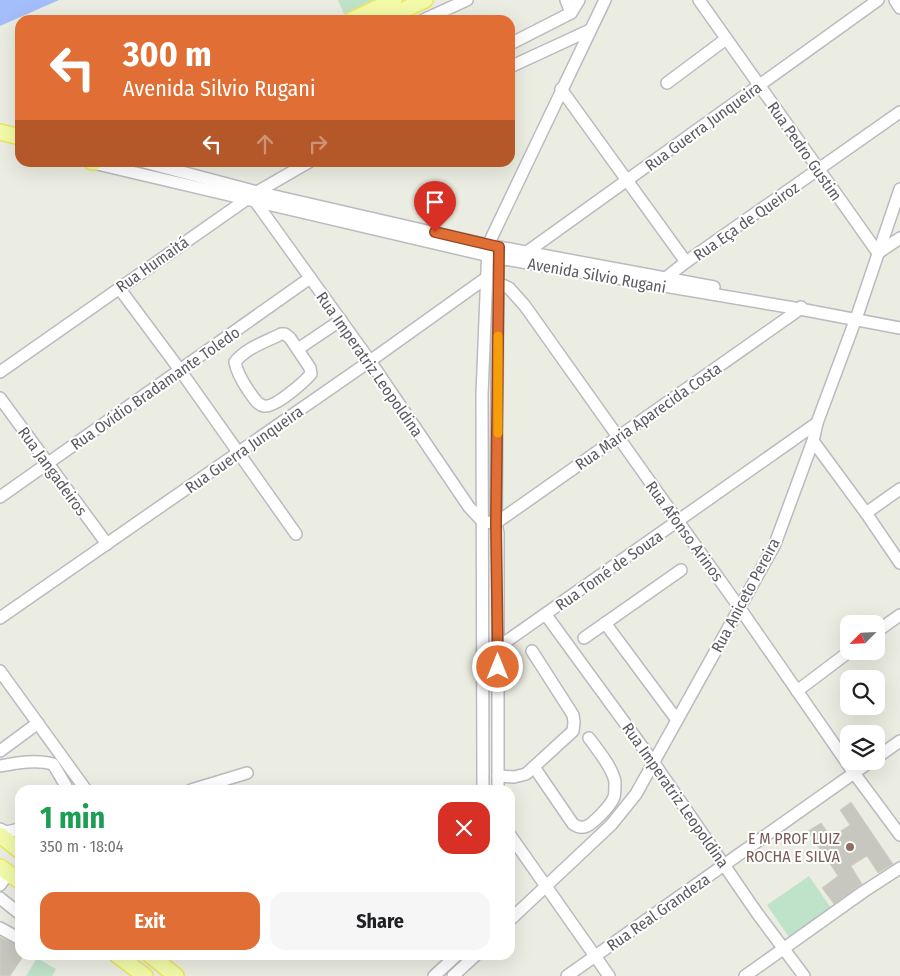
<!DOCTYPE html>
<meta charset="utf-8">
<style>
:root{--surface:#fff;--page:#f6f6f6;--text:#202124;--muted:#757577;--accent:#e16e34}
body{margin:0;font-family:"Fira Sans Condensed",sans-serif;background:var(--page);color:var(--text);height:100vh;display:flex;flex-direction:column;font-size:19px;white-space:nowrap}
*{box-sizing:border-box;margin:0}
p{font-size:16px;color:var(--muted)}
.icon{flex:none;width:28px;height:28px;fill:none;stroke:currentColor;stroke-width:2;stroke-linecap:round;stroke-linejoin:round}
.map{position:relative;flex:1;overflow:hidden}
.details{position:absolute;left:15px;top:785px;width:500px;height:175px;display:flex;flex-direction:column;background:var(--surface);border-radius:15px;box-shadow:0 5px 20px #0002}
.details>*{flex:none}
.top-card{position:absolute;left:15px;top:15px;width:500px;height:152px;border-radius:15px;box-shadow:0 5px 20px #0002;background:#e16e34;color:#fff;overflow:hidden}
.needle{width:32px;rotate:246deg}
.tools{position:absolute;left:840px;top:615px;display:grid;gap:10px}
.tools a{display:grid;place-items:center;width:45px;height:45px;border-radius:10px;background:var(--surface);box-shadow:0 5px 20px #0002;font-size:25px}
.pin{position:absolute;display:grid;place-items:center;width:42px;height:42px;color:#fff;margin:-51px -21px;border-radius:50% 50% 50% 0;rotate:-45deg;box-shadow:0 0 5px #0007}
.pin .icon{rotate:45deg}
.me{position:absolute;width:55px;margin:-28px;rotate:0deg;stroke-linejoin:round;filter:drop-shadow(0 0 4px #0008)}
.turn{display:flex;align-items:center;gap:18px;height:105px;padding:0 25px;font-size:22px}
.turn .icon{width:65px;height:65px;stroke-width:2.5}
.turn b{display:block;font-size:35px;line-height:42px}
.lanes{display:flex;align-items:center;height:48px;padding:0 25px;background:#0003;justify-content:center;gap:25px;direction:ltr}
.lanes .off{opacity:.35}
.round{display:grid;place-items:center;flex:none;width:52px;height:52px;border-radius:15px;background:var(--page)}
.head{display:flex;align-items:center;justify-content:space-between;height:85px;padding:0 25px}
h1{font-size:30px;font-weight:700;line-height:38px;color:#1e9e55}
.cta{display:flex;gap:10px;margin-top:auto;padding:10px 25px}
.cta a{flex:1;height:58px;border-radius:15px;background:var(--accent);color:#fff;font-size:20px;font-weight:700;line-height:58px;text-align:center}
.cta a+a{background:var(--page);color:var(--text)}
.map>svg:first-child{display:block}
.green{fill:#bfe3c9}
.water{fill:#a4befb}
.building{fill:#c8c7bf;stroke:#d1d0c1}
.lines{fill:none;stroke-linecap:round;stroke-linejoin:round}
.minor-casing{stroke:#babac0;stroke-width:14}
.major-casing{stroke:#eae75d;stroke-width:18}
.minor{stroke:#fff;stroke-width:11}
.major{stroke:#f3fba9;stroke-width:15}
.route-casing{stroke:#924822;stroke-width:12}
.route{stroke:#e16e34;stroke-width:9}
.slow{stroke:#f59e0b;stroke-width:9}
.education-dot{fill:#8d6e63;stroke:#fff;stroke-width:2}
.labels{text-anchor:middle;stroke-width:4;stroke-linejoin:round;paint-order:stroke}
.street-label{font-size:16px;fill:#5a5c62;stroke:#fff}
.education-label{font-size:16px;fill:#785e54;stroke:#fff;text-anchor:end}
</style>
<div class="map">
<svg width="900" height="976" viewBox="0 0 900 976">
<rect width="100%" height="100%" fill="#ecede2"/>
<g class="green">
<polygon points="338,0 373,0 344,14"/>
<polygon points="809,876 831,908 789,937 767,905"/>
<polygon points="37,958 56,969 52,976 26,976"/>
</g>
<polygon class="water" points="0,0 59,0 0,26"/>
<g class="building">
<polygon points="851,802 893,864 878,873 867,856 851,866 862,884 834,904 822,888 838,876 808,831 821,823 831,837 850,825 840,810"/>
<polygon points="0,937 20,946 20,955 24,955 10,976 0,976"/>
</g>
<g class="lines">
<g class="minor-casing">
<g id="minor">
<polyline points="699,0 878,253 900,238"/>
<polyline points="895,0 900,8"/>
<polyline points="571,13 579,0"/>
<polyline points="423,20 467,0"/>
<polyline points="510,44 571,13 566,0"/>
<polyline points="510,67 590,30"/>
<polyline points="667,83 726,39"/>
<polyline points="561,89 686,262"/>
<polyline points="144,162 257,192 488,245 714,287"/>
<polyline points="93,163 498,258 800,309 900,328"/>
<polyline points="257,192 255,201 370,361 469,507 483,522 496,523 800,309 801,307"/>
<polyline points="527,252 878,0"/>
<polyline points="663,280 686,262 900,112"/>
<polyline points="498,283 509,288 525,306 739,607 854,773 900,835"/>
<polyline points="119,288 180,370 296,534"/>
<path d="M281,334H285L290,338L310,368L311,374C304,382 275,408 264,406C257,405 252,395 248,390C242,381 237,373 235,362C246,348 265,342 281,334Z"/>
<polyline points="298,349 341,320"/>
<polyline points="0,372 257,192 309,162"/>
<polyline points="0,398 107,544"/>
<polyline points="813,441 866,513 900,563"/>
<polyline points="0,497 310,278"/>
<polyline points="866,513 900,489"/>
<polyline points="546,615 654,763 757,913 804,976"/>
<polyline points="0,618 370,361 486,278"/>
<polyline points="605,623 677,720"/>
<polyline points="876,632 900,615"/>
<polyline points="584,638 681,570"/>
<polyline points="494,650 817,423"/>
<polyline points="0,671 86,790"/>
<polyline points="797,691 850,651"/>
<polyline points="0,751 38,723"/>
<polyline points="876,758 900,741"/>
<path d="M0,766C16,763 37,759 53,764L66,786V790"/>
<path d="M534,767L573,824C576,826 580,828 584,827C592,826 611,805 614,797C615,794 615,786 615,782C613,768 597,749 589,738"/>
<polyline points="498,776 514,777 526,774 573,731 574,722 573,715 532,651"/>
<polyline points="191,790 247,773"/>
<polyline points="483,790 482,395 488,245 605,0"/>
<polyline points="498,790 498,533 496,523 498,252"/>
<polyline points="0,829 6,832 20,829"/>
<polyline points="510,835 609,976"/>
<polyline points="0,885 9,873"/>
<polyline points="0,898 20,914"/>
<polyline points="510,920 611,825 636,794 775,544 813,441 817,423 858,313 900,189"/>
<polyline points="0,928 20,939"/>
<polyline points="434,976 457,955"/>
<polyline points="453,976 476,955"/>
<polyline points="567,976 871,761"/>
<polyline points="745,976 863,892 900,868"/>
</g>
</g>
<g class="major-casing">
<g id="major">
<polyline points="352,20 394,0"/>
<polyline points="382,20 425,0"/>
<polyline points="0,132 20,137"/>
<polyline points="92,162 95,162"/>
<polyline points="0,835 20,851"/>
<polyline points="0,867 20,881"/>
<polyline points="117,955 145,976"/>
<polyline points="150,955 176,976"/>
</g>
</g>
<use href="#minor" class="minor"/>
<use href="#major" class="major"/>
</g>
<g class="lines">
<g class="route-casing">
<polyline id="route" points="435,232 499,247 496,523 498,667"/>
</g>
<use href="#route" class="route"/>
<polyline class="slow" points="498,433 498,336"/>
</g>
<circle class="education-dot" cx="850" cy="847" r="5"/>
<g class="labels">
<g class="street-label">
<text transform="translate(703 126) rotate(-36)" y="6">Rua Guerra Junqueira</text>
<text transform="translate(805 151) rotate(55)" y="6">Rua Pedro Gustim</text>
<text transform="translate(746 221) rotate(-35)" y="6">Rua Eça de Queiroz</text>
<text transform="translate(152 264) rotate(-35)" y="6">Rua Humaitá</text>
<text transform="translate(597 275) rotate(10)" y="6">Avenida Silvio Rugani</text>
<text transform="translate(370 364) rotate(55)" y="6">Rua Imperatriz Leopoldina</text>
<text transform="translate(155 388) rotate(-35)" y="6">Rua Ovídio Bradamante Toledo</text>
<text transform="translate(648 416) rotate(-35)" y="6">Rua Maria Aparecida Costa</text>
<text transform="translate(244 449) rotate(-35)" y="6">Rua Guerra Junqueira</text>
<text transform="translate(53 471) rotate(54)" y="6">Rua Jangadeiros</text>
<text transform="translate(685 531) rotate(54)" y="6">Rua Afonso Arinos</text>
<text transform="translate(609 570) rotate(-35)" y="6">Rua Tomé de Souza</text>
<text transform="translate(745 595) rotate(-62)" y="6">Rua Aniceto Pereira</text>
<text transform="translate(676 795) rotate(55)" y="6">Rua Imperatriz Leopoldina</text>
<text transform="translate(658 912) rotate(-35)" y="6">Rua Real Grandeza</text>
</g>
<g class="education-label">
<text x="840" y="844">E M PROF LUIZ<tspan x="840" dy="18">ROCHA E SILVA</tspan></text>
</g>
</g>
</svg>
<div class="tools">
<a><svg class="needle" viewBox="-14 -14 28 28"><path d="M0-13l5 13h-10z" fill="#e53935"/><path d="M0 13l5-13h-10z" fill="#757577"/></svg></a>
<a><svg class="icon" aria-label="search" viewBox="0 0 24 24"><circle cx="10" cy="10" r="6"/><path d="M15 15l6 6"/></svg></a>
<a><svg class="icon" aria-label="layers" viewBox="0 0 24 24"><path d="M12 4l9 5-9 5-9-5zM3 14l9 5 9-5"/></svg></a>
</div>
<div class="pin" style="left:435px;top:232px;background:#d93025"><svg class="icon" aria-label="arrive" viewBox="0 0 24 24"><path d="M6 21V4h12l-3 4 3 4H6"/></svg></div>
<svg class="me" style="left:498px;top:667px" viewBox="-20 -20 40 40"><circle r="17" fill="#e16e34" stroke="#fff" stroke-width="3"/><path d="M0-11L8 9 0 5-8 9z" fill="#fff"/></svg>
<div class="top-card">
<div class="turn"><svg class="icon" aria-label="left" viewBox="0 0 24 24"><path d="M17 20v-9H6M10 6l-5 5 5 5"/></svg><div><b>300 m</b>Avenida Silvio Rugani</div></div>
<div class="lanes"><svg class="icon" aria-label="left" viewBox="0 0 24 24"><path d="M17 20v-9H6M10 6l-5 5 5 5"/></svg><svg class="icon off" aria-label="ahead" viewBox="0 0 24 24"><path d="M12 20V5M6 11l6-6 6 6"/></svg><svg class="icon off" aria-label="right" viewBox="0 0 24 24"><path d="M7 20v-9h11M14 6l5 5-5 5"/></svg></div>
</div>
<section class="details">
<div class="head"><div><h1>1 min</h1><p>350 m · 18:04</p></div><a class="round" style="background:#d93025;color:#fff"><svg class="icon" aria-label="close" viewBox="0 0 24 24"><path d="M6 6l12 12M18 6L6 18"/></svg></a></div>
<div class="cta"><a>Exit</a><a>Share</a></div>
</section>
</div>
